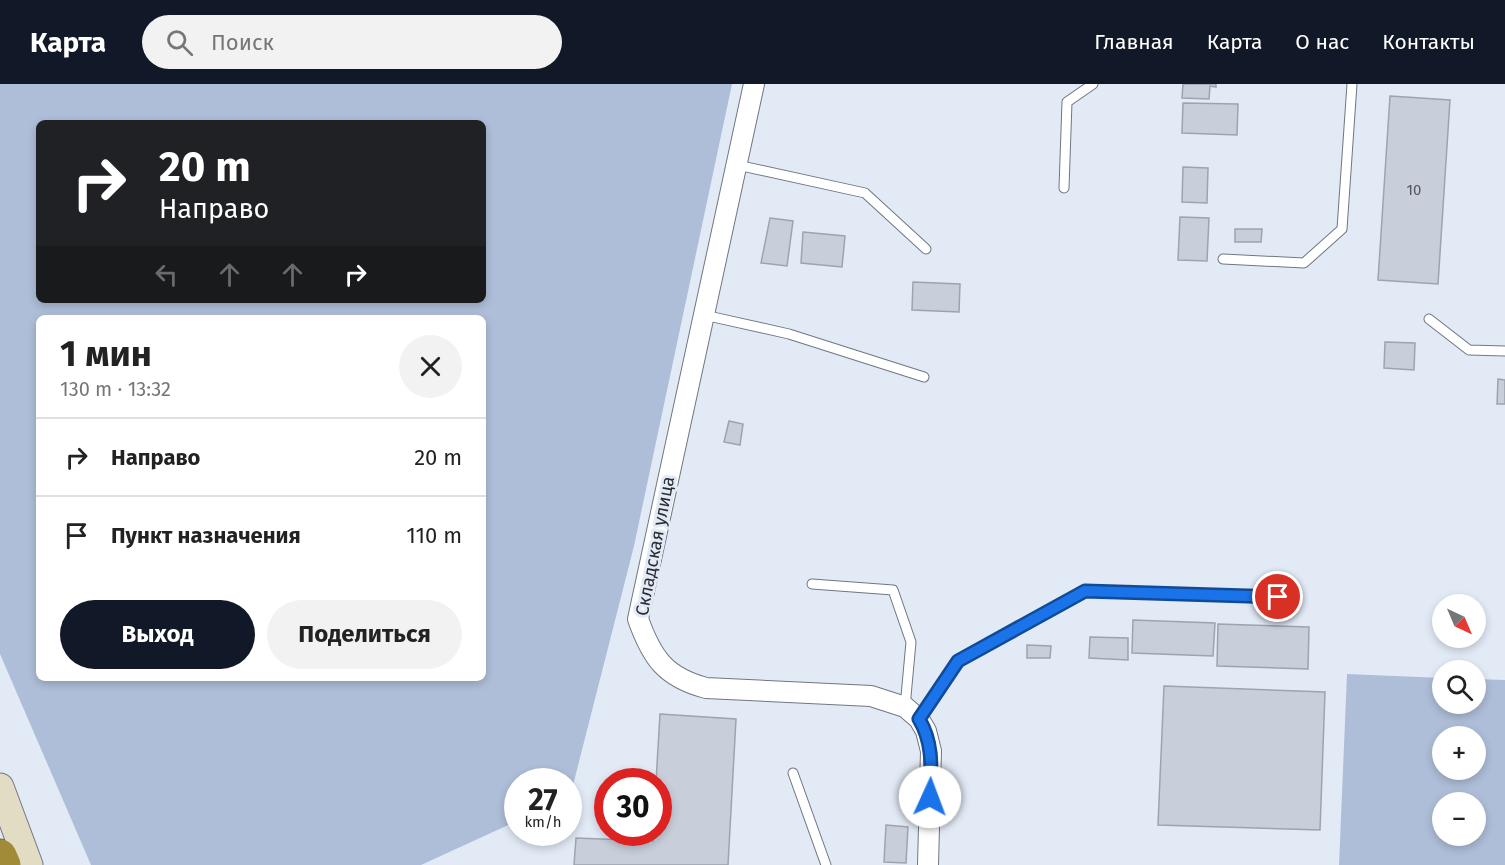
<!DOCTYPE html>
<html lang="ru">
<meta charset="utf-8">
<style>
:root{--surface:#fff;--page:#f2f2f2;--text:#222;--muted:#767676;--line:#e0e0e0;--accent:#111827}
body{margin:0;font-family:"Fira Sans",sans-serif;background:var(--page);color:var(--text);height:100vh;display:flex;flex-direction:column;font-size:22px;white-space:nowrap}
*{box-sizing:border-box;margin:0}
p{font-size:20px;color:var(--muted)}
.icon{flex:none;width:33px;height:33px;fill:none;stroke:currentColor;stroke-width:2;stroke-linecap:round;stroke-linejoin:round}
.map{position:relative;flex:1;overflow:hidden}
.drawer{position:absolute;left:36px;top:231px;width:450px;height:366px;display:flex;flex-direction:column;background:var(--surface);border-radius:9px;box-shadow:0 3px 9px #0003}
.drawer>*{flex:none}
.top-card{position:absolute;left:36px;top:36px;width:450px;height:183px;border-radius:9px;box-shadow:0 3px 9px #0003;background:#202124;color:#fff;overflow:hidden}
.needle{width:39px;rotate:136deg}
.tools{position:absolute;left:1432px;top:510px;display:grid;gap:12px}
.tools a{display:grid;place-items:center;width:54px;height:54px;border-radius:50%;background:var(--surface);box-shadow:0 3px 9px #0003;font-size:30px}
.speed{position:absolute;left:504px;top:684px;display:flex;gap:12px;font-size:30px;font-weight:700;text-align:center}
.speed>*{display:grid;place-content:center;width:78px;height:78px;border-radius:50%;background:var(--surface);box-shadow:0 3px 9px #0003;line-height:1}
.speed small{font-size:15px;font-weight:400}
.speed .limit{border:9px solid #d22;background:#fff;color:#111}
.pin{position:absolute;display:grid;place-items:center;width:51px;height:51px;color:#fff;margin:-26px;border:3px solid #fff;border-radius:50%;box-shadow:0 2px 6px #0007}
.me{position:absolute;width:66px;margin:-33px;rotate:2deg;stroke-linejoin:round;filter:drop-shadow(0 0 4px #0008)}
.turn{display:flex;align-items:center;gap:21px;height:126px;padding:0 24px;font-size:27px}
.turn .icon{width:78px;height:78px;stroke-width:2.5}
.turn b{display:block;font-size:42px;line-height:51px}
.lanes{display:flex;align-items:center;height:57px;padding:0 24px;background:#0003;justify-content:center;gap:30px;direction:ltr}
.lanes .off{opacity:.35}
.round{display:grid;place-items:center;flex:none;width:63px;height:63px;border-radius:32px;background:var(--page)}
.summary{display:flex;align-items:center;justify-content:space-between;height:102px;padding:0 24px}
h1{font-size:36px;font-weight:700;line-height:45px}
.cta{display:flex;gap:12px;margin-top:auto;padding:12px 24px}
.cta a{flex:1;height:69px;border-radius:36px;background:var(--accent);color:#fff;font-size:24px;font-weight:700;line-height:69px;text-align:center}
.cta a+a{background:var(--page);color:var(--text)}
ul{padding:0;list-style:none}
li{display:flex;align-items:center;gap:18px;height:78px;padding:0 24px;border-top:2px solid var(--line)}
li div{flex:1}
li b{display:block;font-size:22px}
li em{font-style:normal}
header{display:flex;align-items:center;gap:36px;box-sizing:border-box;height:84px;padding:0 30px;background:var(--accent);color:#fff}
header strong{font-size:28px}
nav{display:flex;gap:33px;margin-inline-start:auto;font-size:21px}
.search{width:420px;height:54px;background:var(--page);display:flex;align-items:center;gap:15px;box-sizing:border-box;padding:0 21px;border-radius:33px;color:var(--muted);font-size:22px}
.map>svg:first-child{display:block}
.green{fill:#aebed8;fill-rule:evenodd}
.building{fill:#c8cfdb;stroke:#9da4af;stroke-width:1.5}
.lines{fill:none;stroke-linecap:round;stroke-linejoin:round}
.lane-casing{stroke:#707781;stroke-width:11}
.street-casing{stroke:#707781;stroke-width:22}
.secondary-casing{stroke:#707781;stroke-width:29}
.highway-casing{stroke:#776a37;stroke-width:35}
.lane{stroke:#fff;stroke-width:9}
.street{stroke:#fff;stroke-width:20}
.secondary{stroke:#e3dcc4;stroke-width:27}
.highway{stroke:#a18b39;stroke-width:33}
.route-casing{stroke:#114b97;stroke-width:15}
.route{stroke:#1a73e8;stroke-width:10}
.labels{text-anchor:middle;stroke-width:6;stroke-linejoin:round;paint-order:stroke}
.number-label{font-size:15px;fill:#52565c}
.street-label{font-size:18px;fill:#2a2d32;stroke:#e2eaf6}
</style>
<header>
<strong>Карта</strong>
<div class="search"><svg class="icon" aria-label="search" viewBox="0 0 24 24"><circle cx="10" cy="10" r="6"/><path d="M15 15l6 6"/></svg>Поиск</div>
<nav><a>Главная</a><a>Карта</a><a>О нас</a><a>Контакты</a></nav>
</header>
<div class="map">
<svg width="1505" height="781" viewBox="0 0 1505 781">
<rect width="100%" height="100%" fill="#e2eaf6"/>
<g class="green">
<path d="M0,0H732L634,462L570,713L568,698H518L517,737L421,781H91L0,570ZM39,39H483V216H39ZM39,234H483V594H39Z"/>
<path d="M1347,590L1443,594V620H1476V595L1505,596V781H1339ZM1476,652V686H1443V652ZM1443,718H1476V752H1443Z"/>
</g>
<g class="building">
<polygon points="1183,0 1216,0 1216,3 1210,2 1209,15 1182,14"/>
<polygon points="1390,12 1450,16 1438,200 1378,196"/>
<polygon points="1183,19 1238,20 1237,51 1182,49"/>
<polygon points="1183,83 1208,84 1207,119 1182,118"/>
<polygon points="1180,133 1209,134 1207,177 1178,176"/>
<polygon points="770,134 793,137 787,182 761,179"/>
<polygon points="1235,145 1262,145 1261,158 1235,158"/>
<polygon points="803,148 845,152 842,183 801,179"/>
<polygon points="913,198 960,200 959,228 912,226"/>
<polygon points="1385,258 1415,259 1414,286 1384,284"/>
<polygon points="1498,295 1505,296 1505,320 1497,320"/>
<polygon points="729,337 743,340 740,361 724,358"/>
<polygon points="1133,536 1215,539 1213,572 1132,569"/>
<polygon points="1218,540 1309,543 1308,585 1217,582"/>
<polygon points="1090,553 1128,554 1128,576 1089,574"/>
<polygon points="1027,561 1051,562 1050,574 1027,574"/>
<polygon points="1164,602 1325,608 1320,746 1158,741"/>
<polygon points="660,630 736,635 728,781 574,781 576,754 653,757 654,748 658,748 656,698"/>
<polygon points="886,741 908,743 906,779 884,778"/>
</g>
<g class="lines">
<g class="lane-casing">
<g id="lane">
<polyline points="737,81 865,109 926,165"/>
<polyline points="1064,104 1067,18 1093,0"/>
<polyline points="1223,175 1304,179 1342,145 1352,0"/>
<polyline points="704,231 789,250 924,293"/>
<polyline points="1429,235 1469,266 1505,267"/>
<polyline points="812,500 893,506 911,558 905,623"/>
<polyline points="919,635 958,577 1085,507 1278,513"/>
<polyline points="793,689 826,781"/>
</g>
</g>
<g class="street-casing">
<path id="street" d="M754,0L638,535C652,574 665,593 706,604L871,612L905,623L919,635L926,647L931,667L928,781"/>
</g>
<g class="secondary-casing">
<polyline id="secondary" points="0,703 29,781"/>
</g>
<g class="highway-casing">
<polyline id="highway" points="0,772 4,781"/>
</g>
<use href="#lane" class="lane"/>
<use href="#street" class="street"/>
<use href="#secondary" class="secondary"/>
<use href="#highway" class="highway"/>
</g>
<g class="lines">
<g class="route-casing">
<path id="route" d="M930,713C931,685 934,660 919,635L958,577L1085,507L1278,513"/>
</g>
<use href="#route" class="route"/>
</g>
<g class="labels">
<g class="number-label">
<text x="1414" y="111">10</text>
</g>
<g class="street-label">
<text transform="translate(655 462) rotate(-79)" y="6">Складская улица</text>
</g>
</g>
</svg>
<div class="tools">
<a><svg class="needle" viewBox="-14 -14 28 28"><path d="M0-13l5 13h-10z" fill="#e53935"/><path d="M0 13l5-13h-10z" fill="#767676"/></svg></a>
<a><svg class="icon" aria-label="search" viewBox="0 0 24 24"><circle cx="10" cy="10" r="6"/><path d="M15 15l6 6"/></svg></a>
<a>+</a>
<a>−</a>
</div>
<div class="speed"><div>27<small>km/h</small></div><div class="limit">30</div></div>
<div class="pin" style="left:1278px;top:513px;background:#d93025"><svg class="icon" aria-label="arrive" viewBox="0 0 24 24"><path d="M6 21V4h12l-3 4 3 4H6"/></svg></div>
<svg class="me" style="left:930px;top:713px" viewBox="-20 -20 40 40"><circle r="19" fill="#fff"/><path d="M0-13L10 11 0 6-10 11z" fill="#1a73e8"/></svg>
<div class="top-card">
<div class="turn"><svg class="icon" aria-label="right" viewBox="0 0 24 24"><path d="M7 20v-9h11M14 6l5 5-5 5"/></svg><div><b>20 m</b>Направо</div></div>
<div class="lanes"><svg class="icon off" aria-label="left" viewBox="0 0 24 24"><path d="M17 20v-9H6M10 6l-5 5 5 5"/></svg><svg class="icon off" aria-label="ahead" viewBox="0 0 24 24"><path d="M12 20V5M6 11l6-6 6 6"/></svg><svg class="icon off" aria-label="ahead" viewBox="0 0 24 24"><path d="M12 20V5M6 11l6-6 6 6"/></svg><svg class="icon" aria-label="right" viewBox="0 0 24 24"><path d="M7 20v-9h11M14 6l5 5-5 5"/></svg></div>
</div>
<section class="drawer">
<div class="summary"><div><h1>1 мин</h1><p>130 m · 13:32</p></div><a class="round"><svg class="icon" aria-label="close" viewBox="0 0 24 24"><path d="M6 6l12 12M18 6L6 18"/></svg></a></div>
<ul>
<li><svg class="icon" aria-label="right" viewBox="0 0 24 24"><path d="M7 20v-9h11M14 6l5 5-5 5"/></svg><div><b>Направо</b></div><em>20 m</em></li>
<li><svg class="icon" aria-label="arrive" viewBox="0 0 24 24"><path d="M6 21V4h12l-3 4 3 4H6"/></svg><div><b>Пункт назначения</b></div><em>110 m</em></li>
</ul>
<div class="cta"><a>Выход</a><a>Поделиться</a></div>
</section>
</div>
